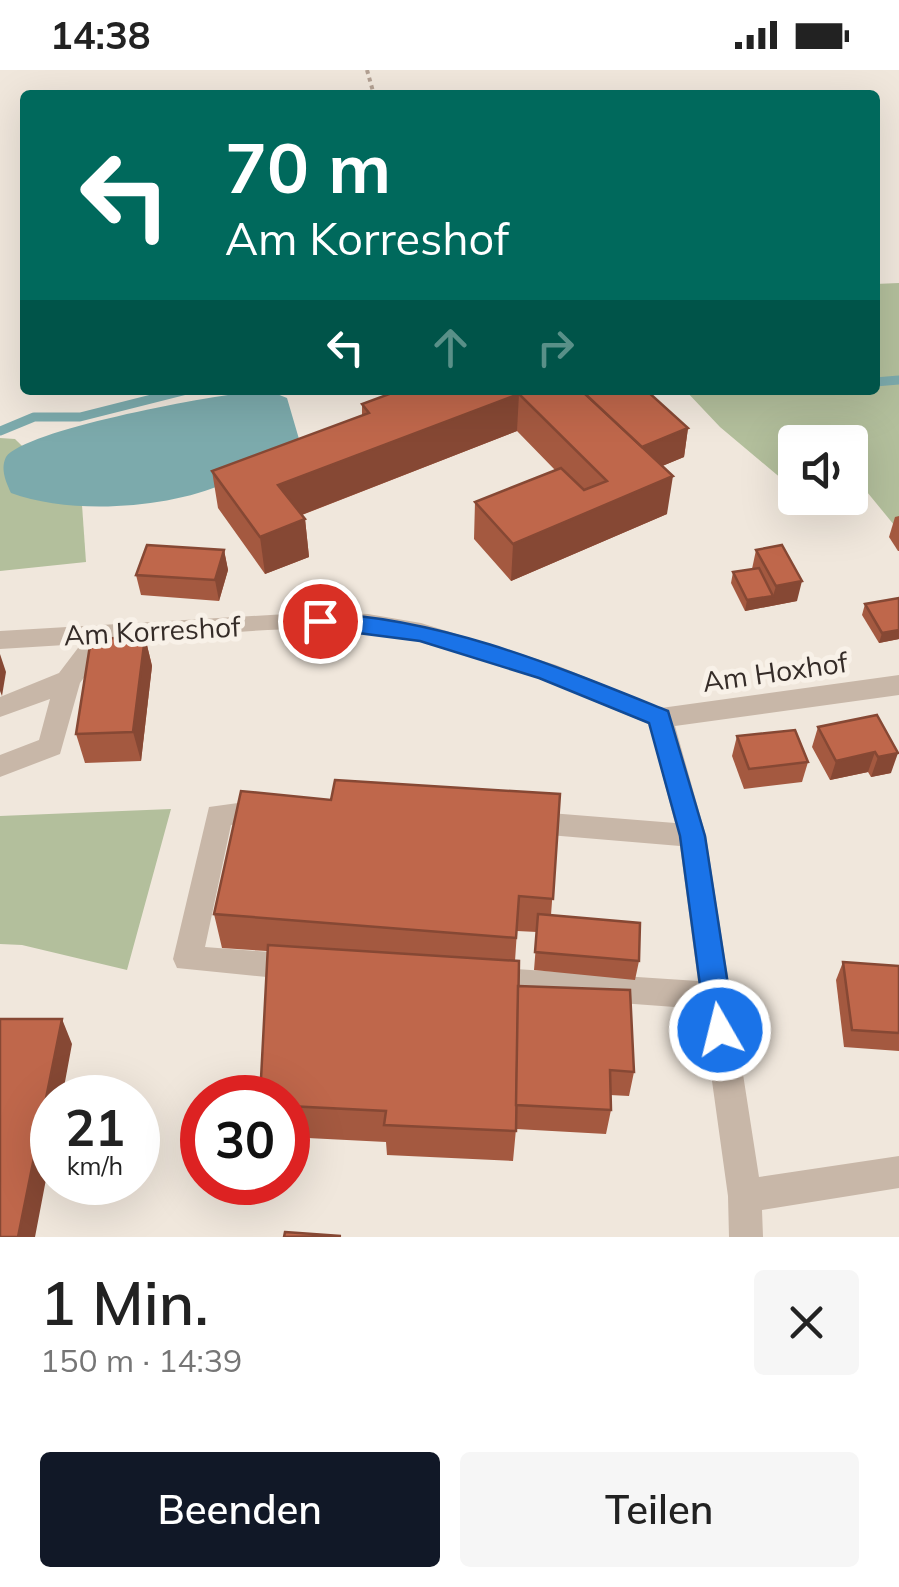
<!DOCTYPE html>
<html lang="de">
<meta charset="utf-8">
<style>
:root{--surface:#fff;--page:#f6f6f6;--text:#222;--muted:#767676;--accent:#111827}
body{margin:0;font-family:Mulish,sans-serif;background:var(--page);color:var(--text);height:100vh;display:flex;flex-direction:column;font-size:38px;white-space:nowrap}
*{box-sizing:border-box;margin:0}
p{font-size:32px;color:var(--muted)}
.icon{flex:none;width:55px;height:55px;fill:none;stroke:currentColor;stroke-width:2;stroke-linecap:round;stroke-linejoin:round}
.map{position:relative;height:1167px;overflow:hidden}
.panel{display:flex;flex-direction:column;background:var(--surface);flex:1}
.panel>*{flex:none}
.banner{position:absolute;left:20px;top:20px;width:860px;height:305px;border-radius:10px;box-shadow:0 10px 40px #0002;background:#00695c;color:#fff;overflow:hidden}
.buttons{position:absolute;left:778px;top:355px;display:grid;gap:20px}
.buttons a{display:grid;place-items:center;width:90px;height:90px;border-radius:10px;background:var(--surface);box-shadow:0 10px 40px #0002;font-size:50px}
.speed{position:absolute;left:30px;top:1005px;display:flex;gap:20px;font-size:50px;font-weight:700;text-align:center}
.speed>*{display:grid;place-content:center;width:130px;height:130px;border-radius:50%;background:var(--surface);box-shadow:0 10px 40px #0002;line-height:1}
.speed small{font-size:25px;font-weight:400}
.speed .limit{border:15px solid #d22;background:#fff;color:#111}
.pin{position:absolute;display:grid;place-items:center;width:85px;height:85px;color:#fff;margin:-42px;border:5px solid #fff;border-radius:50%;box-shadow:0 2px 10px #0007}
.me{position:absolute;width:110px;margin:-55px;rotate:352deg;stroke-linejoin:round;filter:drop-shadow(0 0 8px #0008)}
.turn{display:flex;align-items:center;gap:35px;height:210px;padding:0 40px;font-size:45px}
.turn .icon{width:130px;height:130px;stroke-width:2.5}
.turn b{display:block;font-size:70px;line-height:85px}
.lanes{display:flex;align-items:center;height:95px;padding:0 40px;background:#0003;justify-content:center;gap:50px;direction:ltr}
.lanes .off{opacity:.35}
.round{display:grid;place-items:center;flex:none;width:105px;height:105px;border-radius:10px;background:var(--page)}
.head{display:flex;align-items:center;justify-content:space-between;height:170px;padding:0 40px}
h1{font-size:60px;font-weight:600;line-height:75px}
.button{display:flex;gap:20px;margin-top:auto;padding:20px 40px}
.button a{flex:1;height:115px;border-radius:10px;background:var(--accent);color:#fff;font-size:40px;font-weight:600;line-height:115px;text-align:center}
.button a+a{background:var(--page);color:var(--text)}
.status{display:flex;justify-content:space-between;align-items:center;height:70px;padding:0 50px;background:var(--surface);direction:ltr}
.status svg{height:28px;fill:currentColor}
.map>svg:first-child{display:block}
.green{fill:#b3bf9c}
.water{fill:#7caaac}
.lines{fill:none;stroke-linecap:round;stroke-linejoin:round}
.stream{stroke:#7caaac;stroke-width:9}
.path{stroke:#b3a193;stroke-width:4;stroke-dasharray:4 4;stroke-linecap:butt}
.minor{fill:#c8b7a8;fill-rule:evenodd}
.wall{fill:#a45940}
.shaded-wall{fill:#864834}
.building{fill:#bf674b;stroke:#864834;stroke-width:2.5}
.route{fill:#1a73e8;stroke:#114b97;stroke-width:2.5}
.labels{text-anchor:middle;stroke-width:10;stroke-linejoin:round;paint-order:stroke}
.street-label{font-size:28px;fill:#352c28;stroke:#f8f1e8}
</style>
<div class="status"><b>14:38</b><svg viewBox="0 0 49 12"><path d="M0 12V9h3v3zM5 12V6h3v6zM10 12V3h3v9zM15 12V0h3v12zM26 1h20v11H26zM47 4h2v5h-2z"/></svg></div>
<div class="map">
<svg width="899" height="1167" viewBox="0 0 899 1167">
<rect width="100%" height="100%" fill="#f0e7dc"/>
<g class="green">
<polygon points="899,213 899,461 858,411 850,412 850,372 795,372 795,420 720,357 685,320 875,320 875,214"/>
<polygon points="0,368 15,369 82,435 86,492 0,501"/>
<polygon points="171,739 127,900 22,875 0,874 0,746"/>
</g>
<path class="water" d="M267,320L287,328L299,369C275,383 251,401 226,413C167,439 71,445 11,423C6,412 0,399 6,387C28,358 225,323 267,320Z"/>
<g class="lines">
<g class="stream">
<polyline points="875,312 899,310"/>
<polyline points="0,361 34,347 80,347 187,320"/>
</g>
<polyline class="path" points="367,0 374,25"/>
<g class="minor">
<path d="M320,542L368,544L421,553L556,595L661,638L899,605V625L675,656L706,766L759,1107L899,1086V1118L762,1140L763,1167H729L728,1126L702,939L486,923L475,920L471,910L475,900L486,897L698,911L680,776L525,763L515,760L511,752L515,744L525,741L675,753L649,654C559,618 465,572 368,562C283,553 194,567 109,573L80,613L60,684L0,707V685L39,670L50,629L0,647V627L59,603L81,574L0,579V561Z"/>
<polygon points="266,729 276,732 280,740 276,748 231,755 205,877 297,884 308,888 312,897 308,906 297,910 177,898 173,889 209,737"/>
</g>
</g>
<g class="wall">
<polygon points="581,320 688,358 684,387 662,396 667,444 511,511 474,469 475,432 555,400 517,361 302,445 305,449 309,487 265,504 218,438 212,401 362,346 362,334"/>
<polygon points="899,446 899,481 898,481 889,467 895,447"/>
<polygon points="224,480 228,500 219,531 141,525 136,505"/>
<polygon points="756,480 797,531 745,541 731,513 733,502 752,499"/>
<polygon points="899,528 899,569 879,573 862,545 865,534"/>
<polygon points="145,567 152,596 141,691 85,693 76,664"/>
<polygon points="877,645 891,703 871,707 868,702 830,710 812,677 818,657"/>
<polygon points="737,666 808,692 802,712 744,719 732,686"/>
<polygon points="560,724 551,845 639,891 635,910 534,900 537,862 517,861 515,891 518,916 634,1002 629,1026 610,1025 611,1040 606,1064 516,1059 513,1091 387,1085 386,1072 288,1067 288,1028 267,881 222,878 214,844 331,730"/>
<polygon points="843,892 899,896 899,981 844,977 836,910"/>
</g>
<g class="shaded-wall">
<polygon points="519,324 517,361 283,452 278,415"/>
<polygon points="688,358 684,387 631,409 635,379"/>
<polygon points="673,406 667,444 511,511 513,474"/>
<polygon points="305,449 309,487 265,504 260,467"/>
<polygon points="224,480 228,500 219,531 215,510"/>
<polygon points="802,511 797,531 745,541 747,530 773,526 776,516"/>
<polygon points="899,560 899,569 879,573 882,563"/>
<polygon points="145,567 152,596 141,691 133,662"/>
<polygon points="0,584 6,602 2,626 0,621"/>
<polygon points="875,682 868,702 830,710 836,691"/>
<polygon points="898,683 891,703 871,707 878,687"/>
<polygon points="62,949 72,974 62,1028 52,1028 52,1078 35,1167 18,1167"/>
</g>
<g class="building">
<polygon points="400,320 581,320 673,406 513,474 475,432 561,398 584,420 607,411 519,324 278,415 305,449 260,467 212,401 369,343 362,334"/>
<polygon points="585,320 646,320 688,358 642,377 582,321"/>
<polygon points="147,475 224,480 215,510 136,505"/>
<polygon points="782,475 802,511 776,516 756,480"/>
<polygon points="759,498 773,526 747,530 733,502"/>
<polygon points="899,528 899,560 882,563 865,534"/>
<polygon points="145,567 133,662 76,664 91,569"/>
<polygon points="877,645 898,683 878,687 875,682 836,691 818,657"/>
<polygon points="795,660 808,692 749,699 737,666"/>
<polygon points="335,710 560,724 553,829 519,826 516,868 214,844 241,721 331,730"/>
<polygon points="538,844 640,853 639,891 535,882"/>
<polygon points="268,875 519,891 516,1061 384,1055 386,1041 288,1036 288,1028 260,1028"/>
<polygon points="843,892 899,896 899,963 852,960"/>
<polygon points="518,916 630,920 634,1002 610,1000 611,1040 516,1035"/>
<polygon points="0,949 62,949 18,1167 0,1167"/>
<polygon points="285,1162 341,1166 284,1167"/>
</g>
<path class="route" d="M320,543C442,548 556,596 668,641L705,766L735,960L730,969L720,972L711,969L706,960L680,766L649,653L539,608L420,571L312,557L309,551Z"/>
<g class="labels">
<g class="street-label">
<text transform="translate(152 561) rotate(-3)" y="10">Am Korreshof</text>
<text transform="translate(775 602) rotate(-8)" y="10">Am Hoxhof</text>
</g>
</g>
</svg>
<div class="buttons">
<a><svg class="icon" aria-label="sound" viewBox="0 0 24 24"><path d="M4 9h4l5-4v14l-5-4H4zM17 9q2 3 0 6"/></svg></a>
</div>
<div class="speed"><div>21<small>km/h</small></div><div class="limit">30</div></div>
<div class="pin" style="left:320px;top:551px;background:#d93025"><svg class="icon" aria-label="arrive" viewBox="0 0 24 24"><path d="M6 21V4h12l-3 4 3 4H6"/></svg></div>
<svg class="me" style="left:720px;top:960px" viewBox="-20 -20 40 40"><circle r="17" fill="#1a73e8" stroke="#fff" stroke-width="3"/><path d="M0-11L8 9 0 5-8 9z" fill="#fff"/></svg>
<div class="banner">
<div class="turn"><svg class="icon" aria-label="left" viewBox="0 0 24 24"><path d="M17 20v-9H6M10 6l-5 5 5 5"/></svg><div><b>70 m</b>Am Korreshof</div></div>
<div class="lanes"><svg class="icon" aria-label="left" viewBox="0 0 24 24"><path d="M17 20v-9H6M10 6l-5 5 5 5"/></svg><svg class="icon off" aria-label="ahead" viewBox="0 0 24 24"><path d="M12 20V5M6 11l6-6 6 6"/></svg><svg class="icon off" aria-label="right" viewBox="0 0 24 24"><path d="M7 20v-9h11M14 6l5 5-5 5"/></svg></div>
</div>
</div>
<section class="panel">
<div class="head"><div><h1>1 Min.</h1><p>150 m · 14:39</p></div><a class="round"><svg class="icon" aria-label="close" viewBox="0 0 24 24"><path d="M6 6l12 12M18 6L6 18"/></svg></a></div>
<div class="button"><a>Beenden</a><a>Teilen</a></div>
</section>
